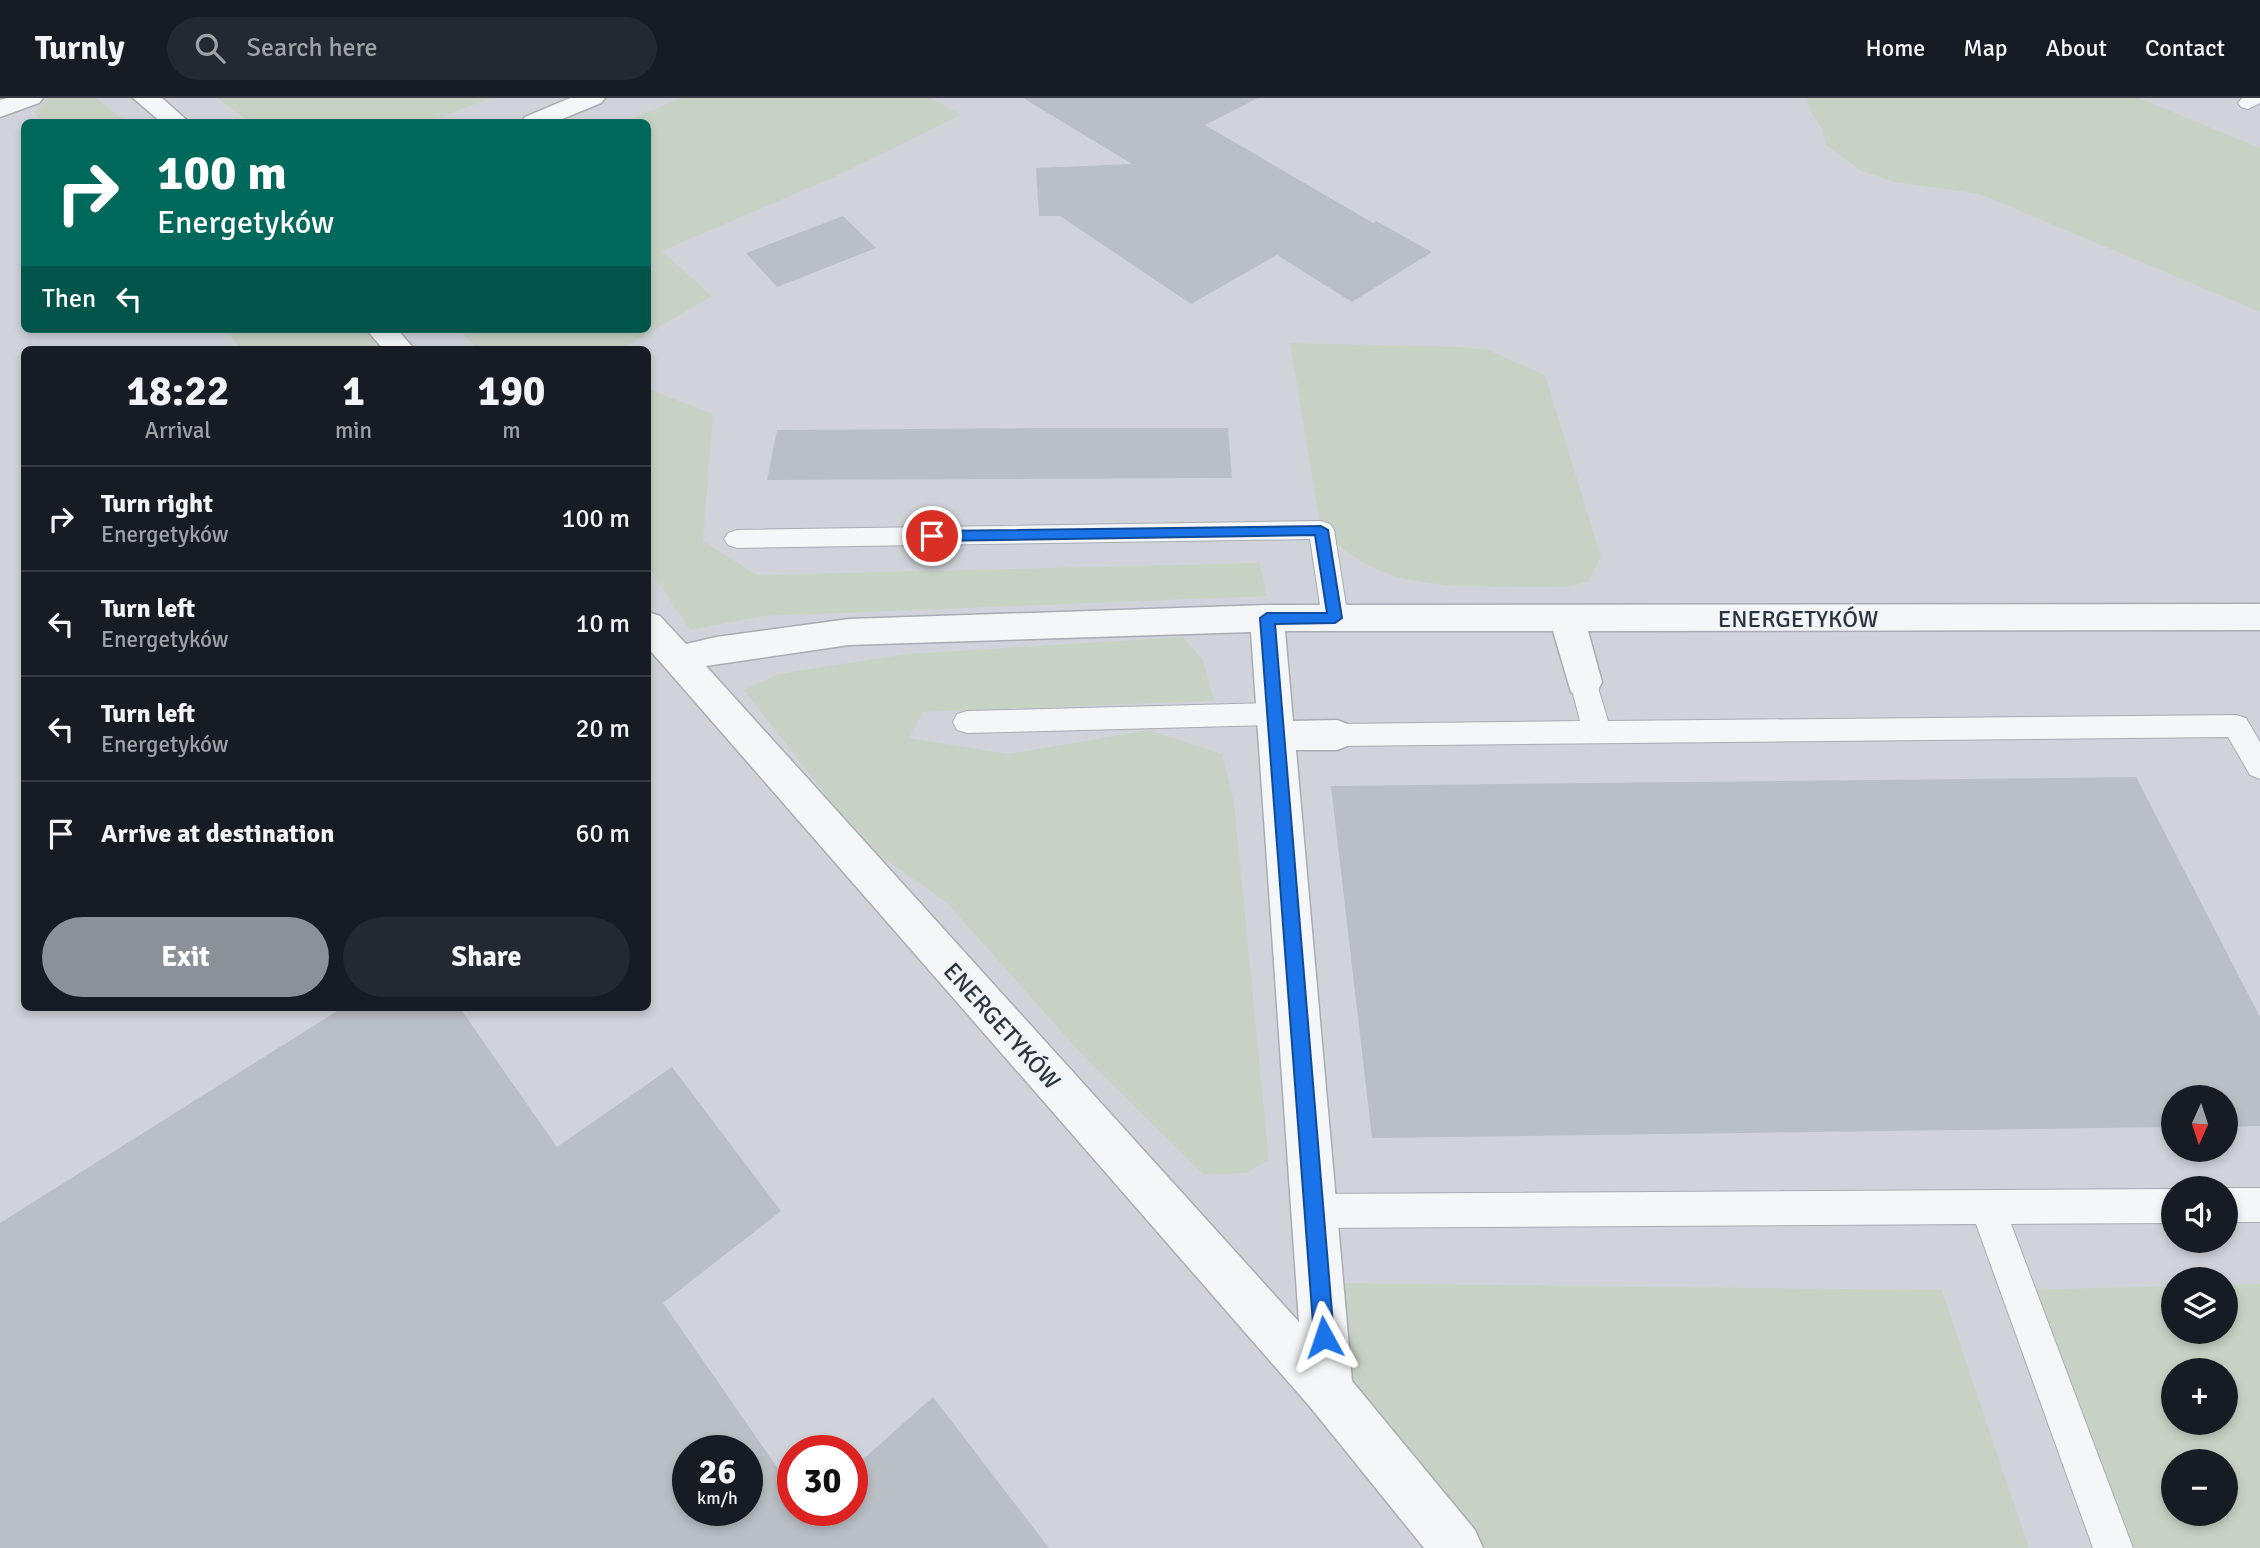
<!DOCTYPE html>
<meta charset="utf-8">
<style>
:root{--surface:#171b24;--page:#242831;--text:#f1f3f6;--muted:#9ea1a6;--line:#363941;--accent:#8c9099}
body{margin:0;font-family:Signika,sans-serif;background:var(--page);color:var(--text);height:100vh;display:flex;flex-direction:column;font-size:26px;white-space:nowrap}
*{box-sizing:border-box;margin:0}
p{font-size:23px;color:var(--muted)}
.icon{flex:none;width:38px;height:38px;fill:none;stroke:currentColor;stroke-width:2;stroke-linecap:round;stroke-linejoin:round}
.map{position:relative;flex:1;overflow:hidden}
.side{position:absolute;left:21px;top:248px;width:630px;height:665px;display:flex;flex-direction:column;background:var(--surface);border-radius:10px;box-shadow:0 4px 10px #0003}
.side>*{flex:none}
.banner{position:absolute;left:21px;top:21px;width:630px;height:214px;border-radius:10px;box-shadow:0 4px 10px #0003;background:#00695c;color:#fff;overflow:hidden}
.needle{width:46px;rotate:183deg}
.buttons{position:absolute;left:2161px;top:987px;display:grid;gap:14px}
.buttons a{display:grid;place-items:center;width:77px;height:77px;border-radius:50%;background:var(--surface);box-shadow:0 4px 10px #0003;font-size:35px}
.speed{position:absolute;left:672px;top:1337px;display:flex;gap:14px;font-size:35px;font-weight:700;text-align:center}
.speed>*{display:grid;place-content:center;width:91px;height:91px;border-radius:50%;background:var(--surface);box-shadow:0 4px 10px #0003;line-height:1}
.speed small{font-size:18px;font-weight:400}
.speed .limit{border:10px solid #d22;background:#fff;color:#111}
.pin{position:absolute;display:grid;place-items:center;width:60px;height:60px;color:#fff;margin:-30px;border:4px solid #fff;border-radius:50%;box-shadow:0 2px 7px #0007}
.me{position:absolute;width:77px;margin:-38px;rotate:355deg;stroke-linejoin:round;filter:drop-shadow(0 0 5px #0008)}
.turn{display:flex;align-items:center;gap:24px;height:147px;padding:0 21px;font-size:32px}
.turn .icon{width:91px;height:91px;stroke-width:2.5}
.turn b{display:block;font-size:49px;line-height:60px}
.then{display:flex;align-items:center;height:66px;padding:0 21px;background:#0003;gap:14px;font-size:26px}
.eta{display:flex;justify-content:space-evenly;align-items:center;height:119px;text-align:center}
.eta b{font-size:42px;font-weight:700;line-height:49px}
.cta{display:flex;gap:14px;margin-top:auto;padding:14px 21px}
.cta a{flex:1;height:80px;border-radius:42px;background:var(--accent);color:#fff;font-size:28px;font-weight:700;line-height:80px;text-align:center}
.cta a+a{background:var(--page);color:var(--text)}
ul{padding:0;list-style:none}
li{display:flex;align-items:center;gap:21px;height:105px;padding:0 21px;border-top:2px solid var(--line)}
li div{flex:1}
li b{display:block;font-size:26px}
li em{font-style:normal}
header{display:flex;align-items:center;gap:42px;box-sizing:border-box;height:98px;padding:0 35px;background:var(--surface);border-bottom:2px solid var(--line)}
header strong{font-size:33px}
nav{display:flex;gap:38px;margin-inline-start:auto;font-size:24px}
.search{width:490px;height:63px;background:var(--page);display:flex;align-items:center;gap:18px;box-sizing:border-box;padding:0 24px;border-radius:38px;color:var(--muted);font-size:26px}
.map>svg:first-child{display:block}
.built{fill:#d0d4da;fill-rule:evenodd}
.green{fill:#c8d2c4;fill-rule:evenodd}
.building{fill:#babfc5;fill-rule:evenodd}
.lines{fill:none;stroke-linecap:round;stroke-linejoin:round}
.lane-casing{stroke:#a8acb3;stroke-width:2}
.street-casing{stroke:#a8acb3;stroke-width:3}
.lane{fill:#f4f6f8;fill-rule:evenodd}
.street{fill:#f4f6f8;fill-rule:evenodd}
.route{fill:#1a73e8;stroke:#114b97;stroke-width:2}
.labels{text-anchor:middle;stroke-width:5;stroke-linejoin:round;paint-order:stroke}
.street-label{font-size:24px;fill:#2c343f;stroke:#f1f4f6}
</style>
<header>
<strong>Turnly</strong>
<div class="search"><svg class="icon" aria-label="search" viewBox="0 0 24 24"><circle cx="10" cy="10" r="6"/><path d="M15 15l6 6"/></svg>Search here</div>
<nav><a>Home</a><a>Map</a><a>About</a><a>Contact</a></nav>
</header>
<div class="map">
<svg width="2260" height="1450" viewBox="0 0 2260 1450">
<rect width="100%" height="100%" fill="#e2e5e9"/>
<path class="built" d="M0,0H2260V1450H0ZM24,24H648V231H24ZM24,252H648V910H24ZM2174,999H2226V1052H2174ZM2174,1090H2226V1143H2174ZM2174,1181H2226V1234H2174ZM2174,1272H2226V1325H2174ZM688,1353H747V1412H688ZM793,1353H852V1412H793ZM2174,1363H2226V1416H2174Z"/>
<g class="green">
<polygon points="47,0 96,0 126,24 39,24 35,14"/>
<polygon points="217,0 491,0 428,24 250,24"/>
<polygon points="681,0 932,0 961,17 832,80 662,153 712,198 620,252 478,252 459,231 648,231 648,24 625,24"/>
<path d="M1807,0H2139L2260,50V214L1980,96L1895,84L1861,73L1826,47C1822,23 1810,20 1807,0Z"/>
<polygon points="224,231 382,231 402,252 243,252"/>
<path d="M1290,245L1464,249L1488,252L1545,277L1601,459L1588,484L1565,489C1509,487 1435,494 1383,474C1359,465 1340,449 1321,432Z"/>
<polygon points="648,291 713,316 703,443 757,477 1259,465 1268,498 764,518 690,532 648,468"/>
<polygon points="1183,539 1203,562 1214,603 923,614 909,640 1008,656 1149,632 1222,656 1234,705 1269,1062 1246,1075 1204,1077 1085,960 947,805 864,746 744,592 778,576 907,556"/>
<polygon points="1319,1185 1942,1192 2029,1450 1457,1450 1328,1293"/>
<path d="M2260,1186V1450H2113L2017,1192L2173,1188L2174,1234H2226V1187ZM2174,1272H2226V1325H2174ZM2174,1363H2226V1416H2174Z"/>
</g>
<g class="building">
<polygon points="1023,0 1258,0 1205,27 1373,125 1376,123 1432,154 1352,204 1277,157 1191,206 1060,118 1039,118 1036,70 1132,66"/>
<polygon points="843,118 876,150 777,189 746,155"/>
<polygon points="1038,330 1228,330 1232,380 767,382 777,332"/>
<polygon points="2136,679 2260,919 2260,1028 2226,1029 2226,999 2174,999 2174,1029 1372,1040 1331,688"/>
<path d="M342,910H460L557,1049L672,969L781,1113L663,1205L793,1392V1412H852V1371L933,1299L1049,1450H0V1125ZM688,1353H747V1412H688Z"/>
</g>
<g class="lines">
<g class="lane-casing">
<g id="lane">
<polygon points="2242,0 2260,0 2260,5 2248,11 2241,9 2238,5"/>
<polygon points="1321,423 1330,426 1334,432 1348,520 1344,527 1335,530 1326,527 1322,520 1310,441 737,450 728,447 724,441 728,435 737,432"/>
<polygon points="1584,573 1594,576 1608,623 2236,617 2246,620 2260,644 2260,681 2250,677 2228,639 1337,648 1327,645 1323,637 1327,629 1337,626 1580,623 1570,584 1574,576"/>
<polygon points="1275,605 1285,608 1289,616 1285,624 1275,627 967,635 957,632 953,624 957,616 967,613"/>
<polygon points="2225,1090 2260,1090 2260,1124 2226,1124"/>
<polygon points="2174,1091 2174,1125 2011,1126 2133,1450 2093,1450 1976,1126 1314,1130 1302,1125 1296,1113 1302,1101 1314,1096"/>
</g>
</g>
<g class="street-casing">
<g id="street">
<polygon points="7,0 43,0 39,5 0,19 0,2"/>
<polygon points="133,0 162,0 189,24 161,24"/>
<polygon points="570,0 605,0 601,5 555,24 521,24 525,19"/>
<polygon points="366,231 397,231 415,252 384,252"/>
<path d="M2260,506V532L1588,533L1602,584L1597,594L1584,598L1571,594L1553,533H1285L1293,623L1337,622L1350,627L1355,637L1350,647L1337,652H1296L1352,1283L1475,1432L1483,1450H1424L1311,1310L648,550V514L660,518L686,546L716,539L849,521L1267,507ZM1251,534L1299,1224L706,568L849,547Z"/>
</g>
</g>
<use href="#lane" class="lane"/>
<use href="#street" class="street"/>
</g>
<polygon class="route" points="1321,428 1328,432 1342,520 1335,525 1275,526 1334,1239 1331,1246 1324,1249 1317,1246 1314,1239 1260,520 1267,515 1327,515 1315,437 932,443 925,438 932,433"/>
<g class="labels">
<g class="street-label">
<text x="1798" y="529">ENERGETYKÓW</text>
<text transform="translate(1002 928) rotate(48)" y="8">ENERGETYKÓW</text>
</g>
</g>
</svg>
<div class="buttons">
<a><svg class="needle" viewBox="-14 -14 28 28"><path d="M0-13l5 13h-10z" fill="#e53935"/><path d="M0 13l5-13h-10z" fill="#9ea1a6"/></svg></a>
<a><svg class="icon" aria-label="sound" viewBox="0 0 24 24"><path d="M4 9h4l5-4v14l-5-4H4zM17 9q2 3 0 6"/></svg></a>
<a><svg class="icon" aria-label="layers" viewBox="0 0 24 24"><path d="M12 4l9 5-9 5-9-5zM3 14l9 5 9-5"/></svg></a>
<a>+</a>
<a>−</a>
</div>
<div class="speed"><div>26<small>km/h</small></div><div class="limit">30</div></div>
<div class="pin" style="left:932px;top:438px;background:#d93025"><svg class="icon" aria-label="arrive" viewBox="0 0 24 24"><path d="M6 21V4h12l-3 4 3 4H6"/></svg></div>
<svg class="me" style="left:1324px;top:1239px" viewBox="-20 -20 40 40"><path d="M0-17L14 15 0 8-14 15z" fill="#1a73e8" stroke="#fff" stroke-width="4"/></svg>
<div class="banner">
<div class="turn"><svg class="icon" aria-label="right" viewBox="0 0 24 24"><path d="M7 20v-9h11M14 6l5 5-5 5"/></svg><div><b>100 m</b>Energetyków</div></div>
<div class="then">Then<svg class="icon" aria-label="left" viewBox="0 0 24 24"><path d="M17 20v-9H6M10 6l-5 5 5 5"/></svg></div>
</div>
<section class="side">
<div class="eta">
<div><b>18:22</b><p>Arrival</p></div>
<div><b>1</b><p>min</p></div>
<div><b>190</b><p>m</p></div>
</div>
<ul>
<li><svg class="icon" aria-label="right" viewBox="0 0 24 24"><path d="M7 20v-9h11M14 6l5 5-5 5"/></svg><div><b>Turn right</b><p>Energetyków</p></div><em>100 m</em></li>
<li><svg class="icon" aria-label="left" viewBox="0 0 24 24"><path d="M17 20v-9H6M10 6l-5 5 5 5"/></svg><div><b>Turn left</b><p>Energetyków</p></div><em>10 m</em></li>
<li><svg class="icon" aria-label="left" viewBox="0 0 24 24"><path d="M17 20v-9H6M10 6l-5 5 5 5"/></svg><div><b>Turn left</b><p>Energetyków</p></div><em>20 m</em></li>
<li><svg class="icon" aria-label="arrive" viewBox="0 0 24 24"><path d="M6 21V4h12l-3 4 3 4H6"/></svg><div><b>Arrive at destination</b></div><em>60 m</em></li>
</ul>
<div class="cta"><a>Exit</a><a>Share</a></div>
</section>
</div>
